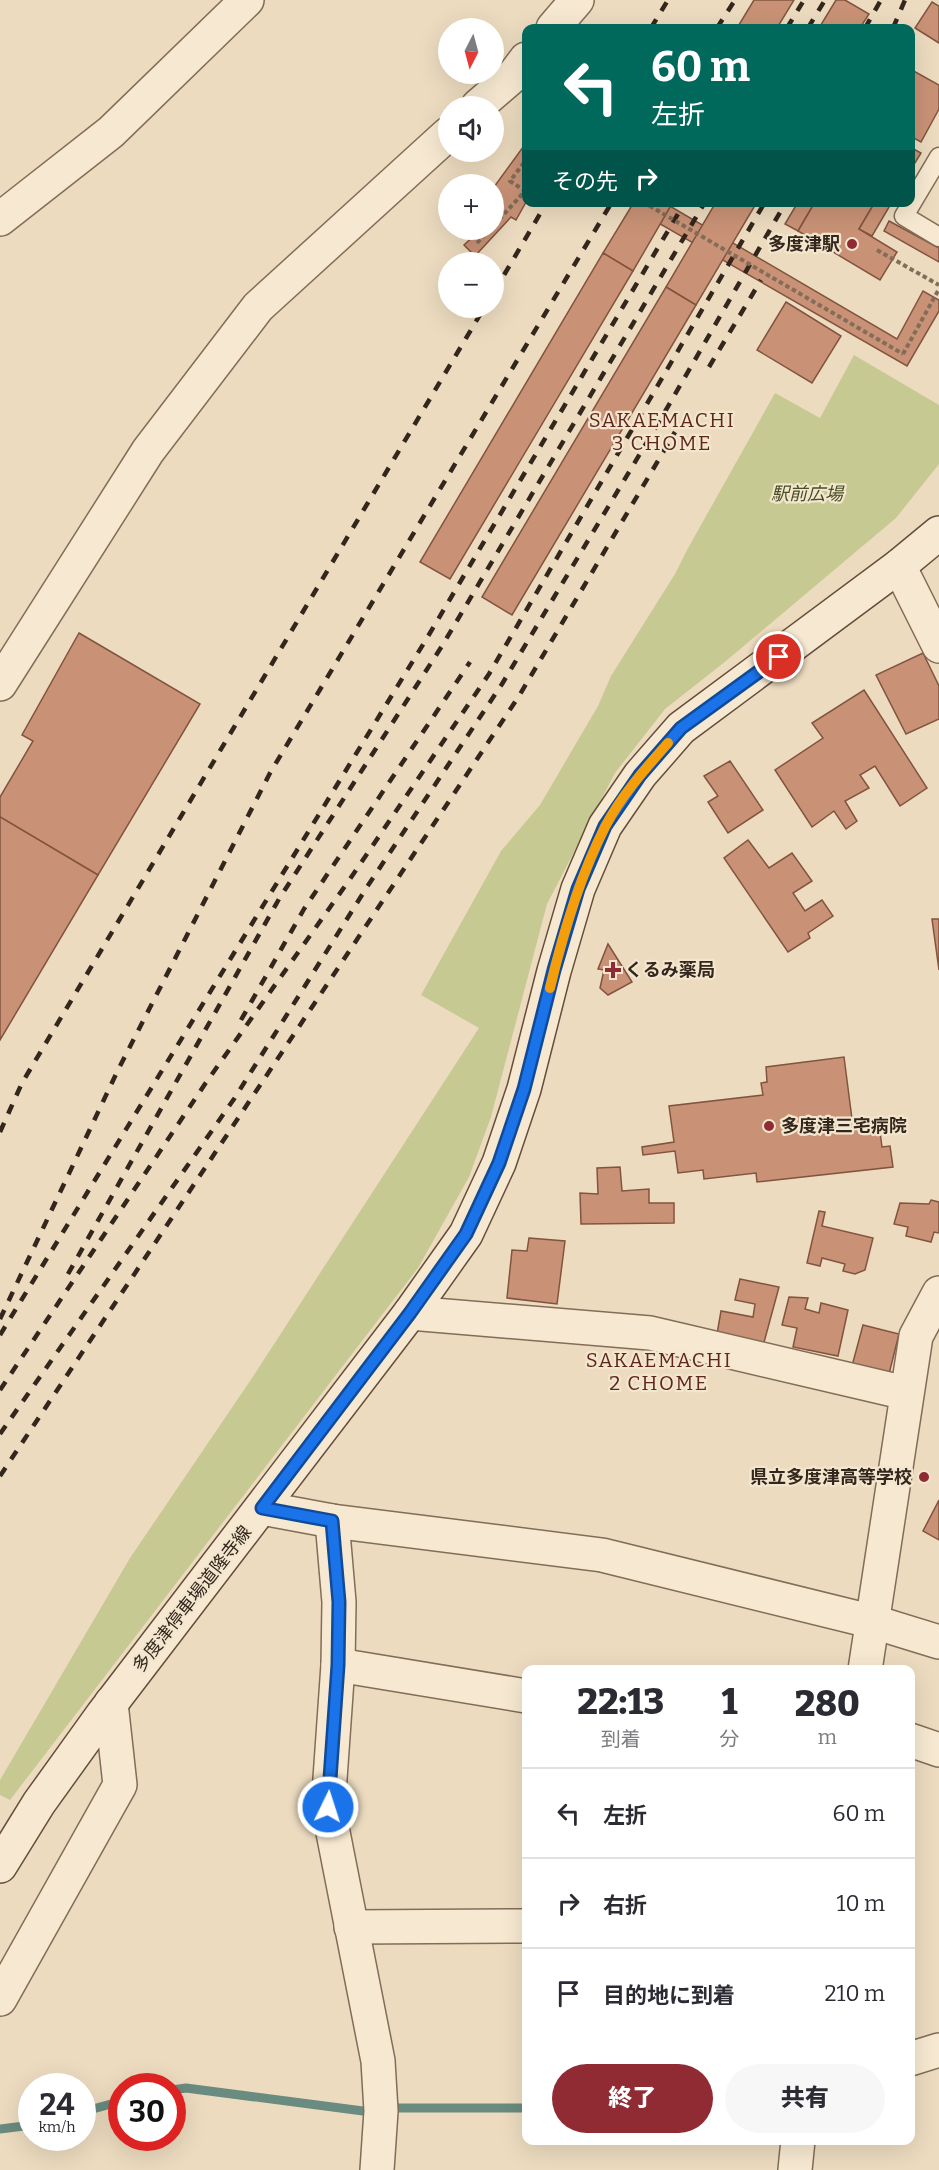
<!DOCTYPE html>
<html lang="ja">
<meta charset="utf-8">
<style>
:root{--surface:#fff;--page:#f7f7f7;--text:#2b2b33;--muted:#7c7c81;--line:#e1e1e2;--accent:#902a33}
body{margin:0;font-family:Bitter,"Noto Sans JP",serif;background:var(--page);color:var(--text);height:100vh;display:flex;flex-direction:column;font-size:22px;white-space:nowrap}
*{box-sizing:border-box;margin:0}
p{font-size:20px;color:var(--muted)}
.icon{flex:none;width:33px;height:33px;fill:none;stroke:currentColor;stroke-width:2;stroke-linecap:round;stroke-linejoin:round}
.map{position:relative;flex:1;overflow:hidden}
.drawer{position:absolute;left:522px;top:1665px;width:393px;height:480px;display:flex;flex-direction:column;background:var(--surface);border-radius:12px;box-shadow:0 6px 24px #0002}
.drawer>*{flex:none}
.banner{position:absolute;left:522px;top:24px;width:393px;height:183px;border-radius:12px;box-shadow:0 6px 24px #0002;background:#00695c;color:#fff;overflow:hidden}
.needle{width:39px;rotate:186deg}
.buttons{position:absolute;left:438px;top:18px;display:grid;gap:12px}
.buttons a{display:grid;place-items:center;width:66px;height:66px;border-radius:50%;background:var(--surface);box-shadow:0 6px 24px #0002;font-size:30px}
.speed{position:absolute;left:18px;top:2073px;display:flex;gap:12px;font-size:30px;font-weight:700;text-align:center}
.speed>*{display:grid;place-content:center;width:78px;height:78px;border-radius:50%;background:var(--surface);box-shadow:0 6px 24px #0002;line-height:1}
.speed small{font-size:15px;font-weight:400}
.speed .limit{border:9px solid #d22;background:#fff;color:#111}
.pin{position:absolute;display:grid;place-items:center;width:51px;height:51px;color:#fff;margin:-26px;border:3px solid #fff;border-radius:50%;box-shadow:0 2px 6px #0007}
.me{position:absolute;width:66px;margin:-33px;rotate:4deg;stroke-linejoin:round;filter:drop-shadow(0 0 4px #0008)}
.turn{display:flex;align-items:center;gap:21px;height:126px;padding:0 30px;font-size:27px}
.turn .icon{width:78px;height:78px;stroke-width:2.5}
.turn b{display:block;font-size:42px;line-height:51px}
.then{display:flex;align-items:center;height:57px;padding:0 30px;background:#0003;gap:12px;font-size:22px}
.eta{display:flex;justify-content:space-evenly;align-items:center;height:102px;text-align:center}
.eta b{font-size:36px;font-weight:800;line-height:42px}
.primary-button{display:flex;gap:12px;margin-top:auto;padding:12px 30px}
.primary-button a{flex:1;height:69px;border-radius:36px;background:var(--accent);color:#fff;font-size:24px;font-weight:800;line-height:69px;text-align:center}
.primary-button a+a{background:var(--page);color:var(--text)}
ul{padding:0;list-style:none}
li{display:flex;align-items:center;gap:18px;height:90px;padding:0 30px;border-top:2px solid var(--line)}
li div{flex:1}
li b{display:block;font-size:22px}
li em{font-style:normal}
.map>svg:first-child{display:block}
.green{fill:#c7c993}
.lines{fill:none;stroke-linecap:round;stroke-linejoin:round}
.stream{stroke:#6a8b80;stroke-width:9}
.building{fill:#c99276;stroke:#82543f;stroke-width:1.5}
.service-casing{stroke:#836c58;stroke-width:21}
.minor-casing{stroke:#836c58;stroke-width:36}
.tertiary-casing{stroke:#836c58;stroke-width:36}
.secondary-casing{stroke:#654d3b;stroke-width:36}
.path{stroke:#836c58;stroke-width:4;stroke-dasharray:4.5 3;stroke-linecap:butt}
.service{stroke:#f7e9d1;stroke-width:18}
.minor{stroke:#f7e9d1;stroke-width:33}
.tertiary{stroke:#f7e9d1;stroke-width:33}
.secondary{stroke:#f7e9d1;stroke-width:33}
.rail{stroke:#33261c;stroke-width:4.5;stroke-dasharray:10 10;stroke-linecap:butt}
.path-bridge{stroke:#836c58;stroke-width:4;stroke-dasharray:4.5 3;stroke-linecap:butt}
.route-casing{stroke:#114b97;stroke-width:15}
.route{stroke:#1a73e8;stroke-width:10}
.slow{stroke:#f59e0b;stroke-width:10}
.poi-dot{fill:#902a33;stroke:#f3e6ce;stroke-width:2}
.labels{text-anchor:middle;stroke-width:4.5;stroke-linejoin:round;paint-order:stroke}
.poi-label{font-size:18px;font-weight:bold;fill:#33261c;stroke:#f3e6ce;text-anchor:end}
.park-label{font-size:18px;font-style:italic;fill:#474f23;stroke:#f3e6ce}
.street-label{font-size:18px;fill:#33261c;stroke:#f3e6ce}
.neighbourhood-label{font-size:20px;letter-spacing:1.5px;fill:#5e261d;stroke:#f3e6ce}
</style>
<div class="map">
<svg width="939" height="2170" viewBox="0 0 939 2170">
<rect width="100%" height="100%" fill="#ecdbbf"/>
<polygon class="green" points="854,355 939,405 939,464 896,518 726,661 665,709 615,773 547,904 491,1117 469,1177 418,1268 10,1800 0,1795 0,1780 130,1558 252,1378 479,1028 421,995 501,851 540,805 598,706 611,676 675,574 687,550 775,393 820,418"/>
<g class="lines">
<g class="stream">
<polyline points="172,2090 186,2088 363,2111"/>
<polyline points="388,2108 526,2108"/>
<polyline points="82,2112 122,2101"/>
<polyline points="0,2129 32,2125"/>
</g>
</g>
<g class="building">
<polygon points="754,0 794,0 777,28 737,28"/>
<polygon points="836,0 845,0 869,14 860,28 819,28"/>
<polygon points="932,2 939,6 939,43 915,28"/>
<polygon points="910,69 939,85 939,109 921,142 910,136"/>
<polygon points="526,143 526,202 516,220 511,217 475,256 464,245 480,230 494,230 494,216 501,208 494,203 494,187"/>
<polygon points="910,147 921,153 910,171"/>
<polygon points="622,202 663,202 897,339 923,291 939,300 939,311 907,366"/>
<polygon points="634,202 673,202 633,271 603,253"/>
<polygon points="716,202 757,202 696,305 666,287"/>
<polygon points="798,202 815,202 798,231 785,224"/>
<polygon points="815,202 875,202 859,229 897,252 880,280 798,231"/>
<polygon points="875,202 892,202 872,236 859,229"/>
<polygon points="889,221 939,248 939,262 884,231"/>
<polygon points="603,253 633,271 450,579 420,562"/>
<polygon points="666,287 696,305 512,615 482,597"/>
<polygon points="786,302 841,336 812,383 757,350"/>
<polygon points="79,633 200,704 98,875 0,817 0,797 33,741 22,735"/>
<polygon points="923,653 939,686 939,719 906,734 876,675"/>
<polygon points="864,690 927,788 900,806 875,766 860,775 869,788 845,801 857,821 846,829 834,811 812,827 775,770 823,738 812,723"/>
<polygon points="730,761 763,810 728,833 708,802 718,796 704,776"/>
<polygon points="0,817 98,875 0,1040"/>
<polygon points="748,840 769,868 792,853 812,881 793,893 805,911 822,900 833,916 808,933 810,938 788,952 724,858"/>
<polygon points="932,919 939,919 939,970"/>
<polygon points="608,944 632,982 608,995 600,988 604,970 598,969"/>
<polygon points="844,1057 852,1119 865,1117 867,1134 880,1132 882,1147 890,1146 893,1167 757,1182 756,1173 704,1179 703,1170 678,1173 675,1151 643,1155 642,1147 674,1142 669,1106 763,1095 761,1083 767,1082 766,1067"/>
<polygon points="620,1167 622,1191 649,1189 649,1203 674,1203 674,1223 581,1224 580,1193 598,1194 597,1168"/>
<polygon points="931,1200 939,1202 939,1233 934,1232 931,1242 906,1236 908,1227 894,1224 900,1203 929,1204"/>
<polygon points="819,1211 825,1212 822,1226 873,1238 865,1270 855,1274 843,1271 845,1264 822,1258 820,1266 807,1263"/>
<polygon points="529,1238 565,1241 557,1304 507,1298 512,1250 527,1251"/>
<polygon points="740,1279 779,1287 763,1346 717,1334 721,1311 753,1317 755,1304 735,1300"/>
<polygon points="789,1297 808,1298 805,1309 819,1313 821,1303 848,1310 838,1356 793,1347 797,1328 782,1325"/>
<polygon points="863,1325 899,1334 889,1374 852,1366"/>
<polygon points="939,1500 939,1540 923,1531"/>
</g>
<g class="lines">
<g class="service-casing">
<polyline id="service" points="939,157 904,216 939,237"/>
</g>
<g class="minor-casing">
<g id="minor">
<polyline points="899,566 939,646"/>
<polyline points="410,1313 650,1333 906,1393"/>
<polyline points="262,1508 332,1521 602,1555 874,1622 939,1642"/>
<polyline points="332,1521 339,1602 338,1665 328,1807 378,2061 381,2111 377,2170"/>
<polyline points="338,1665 526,1696"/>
<polyline points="865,1670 916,1336 939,1293"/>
<polyline points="910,1740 939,1750"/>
<polyline points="351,1927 526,1926"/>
<polyline points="0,1999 120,1785 111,1703"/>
<polyline points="910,2059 939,2050"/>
<polyline points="795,2170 798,2140"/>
</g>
</g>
<g class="tertiary-casing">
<g id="tertiary">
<polyline points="553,28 577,0"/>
<polyline points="478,106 514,75 526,59"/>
<polyline points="0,219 111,132 247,0"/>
<polyline points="0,684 148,451 258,307 448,134"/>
</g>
</g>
<g class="secondary-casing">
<polyline id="secondary" points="0,1866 39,1803 103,1714 410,1313 466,1234 499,1163 524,1089 554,971 578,889 605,826 640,775 681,728 899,566 939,533"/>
</g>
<g class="path">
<polyline points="494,225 525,191 510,181 526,160"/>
<polyline points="477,243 489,230"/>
<polyline points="877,250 939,285"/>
<polyline points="903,354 939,289"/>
</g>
<use href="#service" class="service"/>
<use href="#minor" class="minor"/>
<use href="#tertiary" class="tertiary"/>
<use href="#secondary" class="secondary"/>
<g class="rail">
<polyline points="651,28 668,0"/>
<polyline points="717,28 735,0"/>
<polyline points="787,28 804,0"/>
<polyline points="808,28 825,0"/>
<polyline points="865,28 881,0"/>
<polyline points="893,28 905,0"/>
<polyline points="494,292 547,202"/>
<polyline points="709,367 761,280"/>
<polyline points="241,1020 304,909 470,662"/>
<polyline points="0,1132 22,1083 484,308"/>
<polyline points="68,1274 279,899 442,646 705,202"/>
<polyline points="0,1319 118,1070 270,773 612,202"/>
<polyline points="0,1335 427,638 685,202"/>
<polyline points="0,1390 205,1084 350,879 489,674 765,202"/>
<polyline points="0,1434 234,1099 367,887 502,684 659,422 786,202"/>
<polyline points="0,1476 519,696 675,432"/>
</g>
<polyline class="path-bridge" points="643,202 903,354"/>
</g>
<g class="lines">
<g class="route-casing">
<polyline id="route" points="328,1807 338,1665 339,1602 332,1521 262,1508 410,1313 466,1234 499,1163 524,1089 554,970 578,889 605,826 640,775 681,728 779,657"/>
</g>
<use href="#route" class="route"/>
<path class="slow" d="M550,988C563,933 579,878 605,827C621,796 645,769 668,743"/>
</g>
<g class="poi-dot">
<circle cx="852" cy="244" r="6"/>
<path d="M610 961h6v6h6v6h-6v6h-6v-6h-6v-6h6z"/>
<circle cx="769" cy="1126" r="6"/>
<circle cx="924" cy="1477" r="6"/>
</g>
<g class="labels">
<g class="poi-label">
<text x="840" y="250">多度津駅</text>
<text x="625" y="976" text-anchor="start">くるみ薬局</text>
<text x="781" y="1132" text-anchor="start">多度津三宅病院</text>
<text x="912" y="1483">県立多度津高等学校</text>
</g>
<g class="park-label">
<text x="807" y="500">駅前広場</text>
</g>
<g class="street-label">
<text transform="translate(192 1599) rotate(-52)" y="6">多度津停車場道隆寺線</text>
</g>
<g class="neighbourhood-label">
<text x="662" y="427">SAKAEMACHI<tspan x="662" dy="23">3 CHOME</tspan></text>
<text x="659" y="1367">SAKAEMACHI<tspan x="659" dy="23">2 CHOME</tspan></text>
</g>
</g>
</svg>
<div class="buttons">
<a><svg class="needle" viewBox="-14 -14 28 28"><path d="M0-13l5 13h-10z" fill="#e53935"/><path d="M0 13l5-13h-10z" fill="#7c7c81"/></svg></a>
<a><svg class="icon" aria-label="sound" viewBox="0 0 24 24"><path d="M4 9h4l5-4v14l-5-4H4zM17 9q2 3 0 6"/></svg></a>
<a>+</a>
<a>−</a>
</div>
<div class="speed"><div>24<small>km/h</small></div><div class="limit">30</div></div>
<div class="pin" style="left:779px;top:657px;background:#d93025"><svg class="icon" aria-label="arrive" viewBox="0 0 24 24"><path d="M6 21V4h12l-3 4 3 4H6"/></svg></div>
<svg class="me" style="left:328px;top:1807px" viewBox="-20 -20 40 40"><circle r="17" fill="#1a73e8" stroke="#fff" stroke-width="3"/><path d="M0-11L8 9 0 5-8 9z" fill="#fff"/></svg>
<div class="banner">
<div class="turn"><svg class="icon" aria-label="left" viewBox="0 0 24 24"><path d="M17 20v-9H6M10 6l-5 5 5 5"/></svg><div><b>60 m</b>左折</div></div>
<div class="then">その先<svg class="icon" aria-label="right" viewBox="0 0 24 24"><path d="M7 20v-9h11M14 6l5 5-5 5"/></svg></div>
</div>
<section class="drawer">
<div class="eta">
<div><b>22:13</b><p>到着</p></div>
<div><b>1</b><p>分</p></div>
<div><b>280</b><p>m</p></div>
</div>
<ul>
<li><svg class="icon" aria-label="left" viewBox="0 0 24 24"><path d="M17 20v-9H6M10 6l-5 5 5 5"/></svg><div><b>左折</b></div><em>60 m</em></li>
<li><svg class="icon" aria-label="right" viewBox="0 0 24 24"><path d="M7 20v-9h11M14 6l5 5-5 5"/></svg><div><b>右折</b></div><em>10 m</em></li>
<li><svg class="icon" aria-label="arrive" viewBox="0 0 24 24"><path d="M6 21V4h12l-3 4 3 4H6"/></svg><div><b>目的地に到着</b></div><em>210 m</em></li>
</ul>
<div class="primary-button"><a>終了</a><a>共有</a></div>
</section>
</div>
